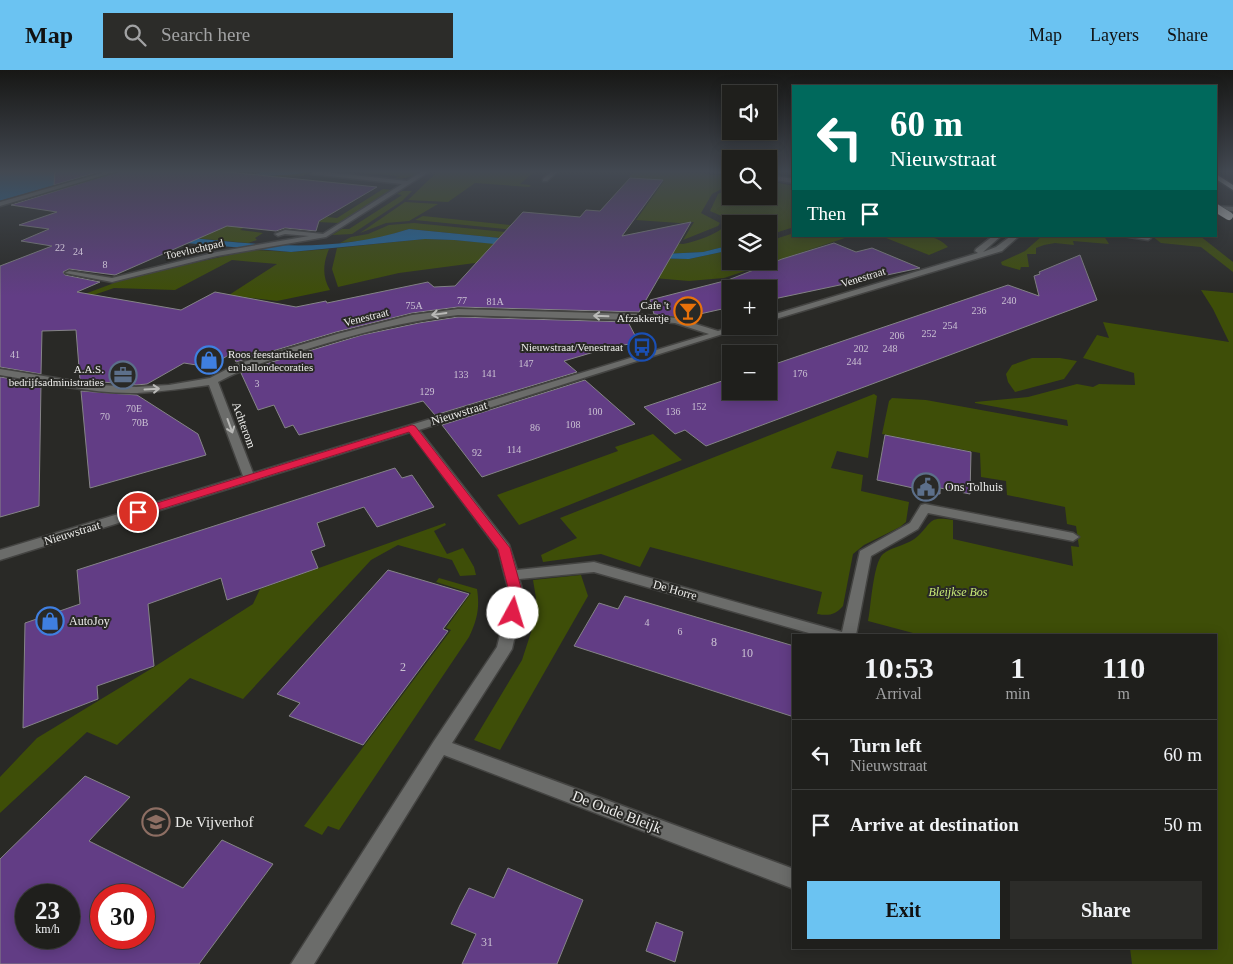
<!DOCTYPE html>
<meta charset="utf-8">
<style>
:root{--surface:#1f1f1c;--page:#2c2c29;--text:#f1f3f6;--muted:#a1a2a3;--line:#3c3d3b;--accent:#6bc3f2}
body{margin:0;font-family:"Times New Roman",serif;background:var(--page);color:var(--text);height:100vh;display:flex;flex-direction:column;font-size:19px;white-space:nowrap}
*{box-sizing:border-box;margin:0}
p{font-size:16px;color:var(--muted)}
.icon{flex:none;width:28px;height:28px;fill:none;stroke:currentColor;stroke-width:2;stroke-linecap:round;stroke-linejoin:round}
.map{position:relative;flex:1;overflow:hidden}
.details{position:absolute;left:792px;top:564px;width:425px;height:315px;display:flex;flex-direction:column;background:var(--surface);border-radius:0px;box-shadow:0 2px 12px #0003,0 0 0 1px var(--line)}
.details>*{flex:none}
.banner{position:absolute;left:792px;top:15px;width:425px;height:152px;border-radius:0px;box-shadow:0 2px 12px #0003,0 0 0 1px var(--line);background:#00695c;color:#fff;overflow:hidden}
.controls{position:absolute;left:722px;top:15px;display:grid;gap:10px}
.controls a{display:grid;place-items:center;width:55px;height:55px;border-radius:0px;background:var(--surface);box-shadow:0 2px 12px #0003,0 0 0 1px var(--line);font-size:25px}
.speed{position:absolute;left:15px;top:814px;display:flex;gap:10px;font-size:25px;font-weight:700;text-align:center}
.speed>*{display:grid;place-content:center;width:65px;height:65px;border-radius:50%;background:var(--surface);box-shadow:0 2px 12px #0003,0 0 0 1px var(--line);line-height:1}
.speed small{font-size:12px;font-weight:400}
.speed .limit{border:8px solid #d22;background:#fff;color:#111}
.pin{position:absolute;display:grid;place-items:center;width:42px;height:42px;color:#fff;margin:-21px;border:2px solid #fff;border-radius:50%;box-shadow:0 1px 5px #0007}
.me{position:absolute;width:55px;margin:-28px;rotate:6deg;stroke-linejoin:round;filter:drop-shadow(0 0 4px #0008)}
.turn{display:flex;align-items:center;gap:18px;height:105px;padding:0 15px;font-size:22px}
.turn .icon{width:65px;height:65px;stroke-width:2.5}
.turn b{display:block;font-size:35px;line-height:42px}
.then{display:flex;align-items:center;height:48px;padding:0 15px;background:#0003;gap:10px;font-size:19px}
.eta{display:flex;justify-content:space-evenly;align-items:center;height:85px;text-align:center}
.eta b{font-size:30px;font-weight:700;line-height:35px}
.cta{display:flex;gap:10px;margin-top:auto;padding:10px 15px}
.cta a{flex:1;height:58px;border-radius:0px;background:var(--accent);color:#111;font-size:20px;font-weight:700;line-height:58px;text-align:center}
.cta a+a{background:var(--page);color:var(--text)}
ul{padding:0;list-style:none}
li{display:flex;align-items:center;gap:15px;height:70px;padding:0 15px;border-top:1px solid var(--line)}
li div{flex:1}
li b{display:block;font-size:19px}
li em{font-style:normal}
header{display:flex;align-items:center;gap:30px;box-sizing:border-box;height:70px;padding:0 25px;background:var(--accent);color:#111}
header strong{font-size:24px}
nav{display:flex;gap:28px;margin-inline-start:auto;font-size:18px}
.search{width:350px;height:45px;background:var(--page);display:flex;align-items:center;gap:12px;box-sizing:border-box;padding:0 18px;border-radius:0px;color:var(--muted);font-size:19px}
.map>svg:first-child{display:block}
.green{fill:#3e4e08}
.water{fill:#1f6ca6}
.building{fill:#623d85;stroke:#858487;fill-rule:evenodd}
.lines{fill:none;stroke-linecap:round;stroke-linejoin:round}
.minor-casing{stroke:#444442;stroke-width:3}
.highway-casing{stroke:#444442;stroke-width:3}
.minor{fill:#6b6c6a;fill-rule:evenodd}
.highway{fill:#c8c9c6;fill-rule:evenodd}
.highway-bridge-casing{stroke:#444442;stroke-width:9;stroke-linecap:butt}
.highway-bridge{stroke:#c8c9c6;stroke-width:8}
.oneway{stroke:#b9b9b7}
.route{fill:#e11d48;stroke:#92132f}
.labels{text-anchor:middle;stroke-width:4;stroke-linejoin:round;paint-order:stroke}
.number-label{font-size:10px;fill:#cac1d2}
.far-street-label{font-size:11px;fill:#ededeb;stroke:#292926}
.far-poi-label{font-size:11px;fill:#ededeb;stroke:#292926;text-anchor:end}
.street-label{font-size:12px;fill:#ededeb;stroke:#292926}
.poi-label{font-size:12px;fill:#ededeb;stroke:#292926;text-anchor:start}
.park-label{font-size:12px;font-style:italic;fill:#caec78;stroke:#292926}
.near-number-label{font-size:12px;fill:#cac1d2}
.near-street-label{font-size:15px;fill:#ededeb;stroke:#292926}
.near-poi-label{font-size:15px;fill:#ededeb;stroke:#292926;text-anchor:start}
</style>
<header>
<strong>Map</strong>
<div class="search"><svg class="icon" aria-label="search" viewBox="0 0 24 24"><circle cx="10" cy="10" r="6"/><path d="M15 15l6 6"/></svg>Search here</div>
<nav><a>Map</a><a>Layers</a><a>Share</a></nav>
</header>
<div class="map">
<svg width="1233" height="894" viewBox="0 0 1233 894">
<rect width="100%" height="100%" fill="#292926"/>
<g class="green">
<polygon points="308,101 314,101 303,106 277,107 248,155 240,160 263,163 255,168 257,170 248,173 183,167 265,106 298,104"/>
<path d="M330,101H421C412,107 405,109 394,109L399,106L351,102L345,105Z"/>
<polygon points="438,101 548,101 546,103 534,102 520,114 531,115 529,117 475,113 448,132 408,130"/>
<polygon points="635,101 671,101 731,106 731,114 712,124 701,143 720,153 718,156 683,170 694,152 679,153 636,150 664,111 629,107"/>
<path d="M769,111L794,116V157L769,165V154H731V175L703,182L663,184L409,159L376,169L340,173L351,167L368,164L389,155L414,153L567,168L582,164L683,174C698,171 717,164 728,154L726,148L710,141L718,124L731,118V126H769Z"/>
<polygon points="383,119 394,120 339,153 318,152 327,147 337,148"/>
<polygon points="402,121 412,121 402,131 352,164 332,165 342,159 349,159 402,125 397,124"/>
<polygon points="405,132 438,134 409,151 386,153 360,163"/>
<polygon points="423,146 558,160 554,164 415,150"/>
<polygon points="794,163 794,166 851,166 724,208 689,211 475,193 399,203 338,217 332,199 337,178 424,169 454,170 674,189 689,189 731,180 731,191 769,191 769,171"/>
<path d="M881,166C901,166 934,160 948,177L929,185Z"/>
<polygon points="1042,166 1104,166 1109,174 1073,171 1074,175 1055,173 1044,175 1036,178 1036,184 1027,184 1029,197 1021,197 1020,200 1002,195 1001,192 1025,181"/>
<polygon points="1152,166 1200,166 1233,192 1233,202 1201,177 1161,173"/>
<path d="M329,179C323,194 322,206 330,220L277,231L229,225L277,194L232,190L175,220L114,218L88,227L82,225L130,207L252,180L291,182Z"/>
<path d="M1201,220L1233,223V894H1132L1130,878H1216V565H961L913,563L868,551C871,537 873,493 883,484C893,476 909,475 918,466C933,452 928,446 953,450V469L1073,496L1071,476L1079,477L1076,456L1067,454L1065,437L1007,425L1006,411L981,407L980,383L882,364L889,331L892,328L926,330L1068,356L1067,350L975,333V332L1028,327L1077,314L1093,317L1099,314L1135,315L1134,303L1083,288L1097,265L1109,268L1103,252L1229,272L1213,239Z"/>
<polygon points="1032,288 1060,288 1077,291 1064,309 1015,322 1008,312 1006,304 1012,295"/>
<path d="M874,324L877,326L868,388L837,381L831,398L863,405L861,421L909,432L906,452L900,457L864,475L853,484L843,536C835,545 829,546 817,544L822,522L650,477L640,497L601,484L543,492L541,485L577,468L560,448Z"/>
<polygon points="653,364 682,390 519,455 497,425 618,381 615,377"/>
<polygon points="445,453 446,455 434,461 447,484 463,478 474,497 476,505 460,506 452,490 398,475 371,490 243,629 190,608 117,675 87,662 0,743 0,707 37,668 154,597 253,534 260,519"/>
<polygon points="581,505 588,526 500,680 474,670 522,590 536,547 536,528 533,510"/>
<path d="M439,508L477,519C480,538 477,550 469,567L339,760L328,756L322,765L304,756L451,560L446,558L471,523L436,512Z"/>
</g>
<g class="water">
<polygon points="0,101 103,101 0,131"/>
<path d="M264,101H308L298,104L265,106L183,167C262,175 331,184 409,159L663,184L703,182L731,175V180L689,189L641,188L454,170L425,169L291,182L127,168L116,161Z"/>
</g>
<g class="building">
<polygon points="55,101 102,101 54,115"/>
<polygon points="120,101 218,101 377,117 319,151 316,161 285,158 276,161 227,156 115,205 69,199 63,202 65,205 100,212 77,222 181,240 215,222 296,237 326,231 327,233 428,212 434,217 455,216 523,142 580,147 586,140 600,141 630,108 663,110 622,166 691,152 639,242 458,237 412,243 336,262 236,292 232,283 209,297 184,293 147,314 136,315 80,310 76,260 42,261 41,304 0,297 0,196 52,176 21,171 49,159 19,155 57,142 11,135"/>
<polygon points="834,173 856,182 872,178 920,198 769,230 769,219 731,219 731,237 682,248 654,244 650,230 728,210 782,189"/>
<polygon points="1080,185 1097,230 706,376 685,360 675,364 644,337 731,308 731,321 769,321 769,296 1008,215 1039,226 1034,206 1040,204 1039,202"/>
<polygon points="458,247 628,252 639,273 614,276 564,291 577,302 435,345 423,331 299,365 293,355 285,358 274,335 258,340 241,303 272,292 362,265 419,253"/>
<polygon points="0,307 41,314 39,436 0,447"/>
<polygon points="585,310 635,354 482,407 442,355"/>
<polygon points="81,321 137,325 198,364 206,385 90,418"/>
<polygon points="885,365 971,382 970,424 940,418 940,424 877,410"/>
<polygon points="395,398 402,408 412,405 434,437 377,457 364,437 317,453 325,476 311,481 318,498 227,530 221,508 148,534 154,596 97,616 98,629 23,658 25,553 80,534 77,500"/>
<polygon points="388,500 469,524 443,559 448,561 363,675 289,646 300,633 277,624"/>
<polygon points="625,526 794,576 794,647 574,576 599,533 618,539"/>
<path d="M85,706L130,727L89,771L183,818L222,770L273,794L199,894H0V789ZM26,825H69V868H26ZM101,825H144V868H101Z"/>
<polygon points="508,798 583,830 557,894 462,894 476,864 451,854 460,835 469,818 494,828"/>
<polygon points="656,852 683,862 675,892 646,881"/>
</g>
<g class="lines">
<g class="minor-casing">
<g id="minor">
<polygon points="109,101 118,101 0,136 0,132"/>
<polygon points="317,101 407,111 423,101 430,101 326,167 217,186 112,212 65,203 69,201 112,208 217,182 309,166 285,164 278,166 275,164 285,160 323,164 402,114 311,104"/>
<polygon points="552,101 558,101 547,111 543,111 543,109"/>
<polygon points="711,101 731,101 731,104"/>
<polygon points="769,105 794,109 794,113 769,109"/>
<polygon points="1216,136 1233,137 1233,141 1216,140"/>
<polygon points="993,166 1001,166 983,182 996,177 1011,166 1019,166 1002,181 769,251 769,246 978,183 975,181 976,179"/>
<polygon points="1123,166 1150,166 1151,168 1148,170"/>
<path d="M458,239L635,244L676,248L718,261L734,256H748L419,360L509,475L517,500L594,492L842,562L860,481L910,453L921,435L925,434L1073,463L1079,467L1073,471L928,443L918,459L871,486L856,565H816L594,502L519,509L524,525L512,579L452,673L794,799V819L444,685L314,894H291L434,671L497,577L510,525L498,479L410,362L0,490V480L243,406L209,315C185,318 161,322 137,323C91,324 45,312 0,305V299L99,315L136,317L169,315L210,308L237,294L337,264L412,245ZM458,245L635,250L675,253L709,264L253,403L218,312C248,296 273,289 304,280C355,264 405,251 458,245Z"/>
</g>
</g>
<g class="highway-casing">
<polygon id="highway" points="1216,104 1233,115 1233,120 1216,109"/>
</g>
<use href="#minor" class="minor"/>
<use href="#highway" class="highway"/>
<g class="highway-bridge-casing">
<polyline id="highway-bridge" points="1216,138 1229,146"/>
</g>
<use href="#highway-bridge" class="highway-bridge"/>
</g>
<defs><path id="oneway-shaft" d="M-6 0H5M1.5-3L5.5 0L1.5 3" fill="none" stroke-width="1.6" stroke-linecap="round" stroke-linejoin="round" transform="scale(1.25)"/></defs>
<g class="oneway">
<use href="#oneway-shaft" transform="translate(439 244) rotate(172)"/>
<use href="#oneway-shaft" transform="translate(601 246) rotate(-178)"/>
<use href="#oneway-shaft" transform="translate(152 319) rotate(-3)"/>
<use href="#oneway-shaft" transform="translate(230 356) rotate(70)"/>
</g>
<linearGradient id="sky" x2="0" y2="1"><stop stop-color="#171715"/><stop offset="0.45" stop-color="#434952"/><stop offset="1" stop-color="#434952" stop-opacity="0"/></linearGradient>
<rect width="1233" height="226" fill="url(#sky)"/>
<polygon class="route" points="412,355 415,356 510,478 523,525 517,547 508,547 506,543 510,525 498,479 409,362 142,445 138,446 132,442 134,440"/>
<defs>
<g id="bar-ring" transform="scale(1.4375)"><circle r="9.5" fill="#292926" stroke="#e8710a" stroke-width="1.5"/><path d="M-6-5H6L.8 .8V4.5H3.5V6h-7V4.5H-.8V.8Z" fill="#e8710a"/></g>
<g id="bus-ring" transform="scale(1.4375)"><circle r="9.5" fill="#292926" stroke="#1a4fb4" stroke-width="1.5"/><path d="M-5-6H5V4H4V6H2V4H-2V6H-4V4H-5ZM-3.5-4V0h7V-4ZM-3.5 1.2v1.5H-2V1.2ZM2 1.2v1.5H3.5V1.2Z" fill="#1a4fb4"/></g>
<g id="shop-ring" transform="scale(1.4375)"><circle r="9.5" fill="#292926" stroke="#3f7fe0" stroke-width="1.5"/><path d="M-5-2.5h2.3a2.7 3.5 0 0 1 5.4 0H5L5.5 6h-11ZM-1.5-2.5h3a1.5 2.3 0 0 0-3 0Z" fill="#3f7fe0"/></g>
<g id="office-ring" transform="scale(1.4375)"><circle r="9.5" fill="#292926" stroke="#5c6f8a" stroke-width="1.5"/><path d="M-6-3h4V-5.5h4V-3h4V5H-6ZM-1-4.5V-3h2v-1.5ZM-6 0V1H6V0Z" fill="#5c6f8a"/></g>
<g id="civic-ring" transform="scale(1.4375)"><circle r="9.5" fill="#292926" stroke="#5c6f8a" stroke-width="1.5"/><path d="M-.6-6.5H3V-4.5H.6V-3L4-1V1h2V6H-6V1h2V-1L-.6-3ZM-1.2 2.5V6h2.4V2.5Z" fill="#5c6f8a"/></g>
<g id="school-ring" transform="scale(1.4375)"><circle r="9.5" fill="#292926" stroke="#8d6e63" stroke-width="1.5"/><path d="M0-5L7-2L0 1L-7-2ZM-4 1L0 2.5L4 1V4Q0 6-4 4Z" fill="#8d6e63"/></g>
</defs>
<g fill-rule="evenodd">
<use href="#bar-ring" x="688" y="241"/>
<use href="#bus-ring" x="642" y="277"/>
<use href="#shop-ring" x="209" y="290"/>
<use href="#office-ring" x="123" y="305"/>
<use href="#civic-ring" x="926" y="417"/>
<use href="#shop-ring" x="50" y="551"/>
<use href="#school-ring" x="156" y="752"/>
</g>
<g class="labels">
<g class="number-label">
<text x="60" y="181">22</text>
<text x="78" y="185">24</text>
<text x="105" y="198">8</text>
<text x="462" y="234">77</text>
<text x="1009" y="234">240</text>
<text x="495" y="235">81A</text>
<text x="414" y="239">75A</text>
<text x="979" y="244">236</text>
<text x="950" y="259">254</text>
<text x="929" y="267">252</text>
<text x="897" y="269">206</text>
<text x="861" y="282">202</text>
<text x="890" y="282">248</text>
<text x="15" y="288">41</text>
<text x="854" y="295">244</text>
<text x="526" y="297">147</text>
<text x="489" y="307">141</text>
<text x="800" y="307">176</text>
<text x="461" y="308">133</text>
<text x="257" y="317">3</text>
<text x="427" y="325">129</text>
<text x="699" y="340">152</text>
<text x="134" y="342">70E</text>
<text x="595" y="345">100</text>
<text x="673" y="345">136</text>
<text x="105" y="350">70</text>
<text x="140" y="356">70B</text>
<text x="573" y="358">108</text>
<text x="535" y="361">86</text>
<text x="514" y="383">114</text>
<text x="477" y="386">92</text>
<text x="647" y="556">4</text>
<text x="680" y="565">6</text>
</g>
<g class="far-street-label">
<text transform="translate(194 179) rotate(-13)" y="4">Toevluchtpad</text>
<text transform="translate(863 207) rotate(-17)" y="4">Venestraat</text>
<text transform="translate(366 247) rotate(-14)" y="4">Venestraat</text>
</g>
<g class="far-poi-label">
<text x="669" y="239">Cafe 't<tspan x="669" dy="13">Afzakkertje</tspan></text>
<text x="623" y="281">Nieuwstraat/Venestraat</text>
<text x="228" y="288" text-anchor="start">Roos feestartikelen<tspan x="228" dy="13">en ballondecoraties</tspan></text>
<text x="104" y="303">A.A.S.<tspan x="104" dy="13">bedrijfsadministraties</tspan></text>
</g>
<g class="street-label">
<text transform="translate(459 343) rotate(-17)" y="4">Nieuwstraat</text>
<text transform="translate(244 355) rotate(70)" y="4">Achterom</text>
<text transform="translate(72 463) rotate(-17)" y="4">Nieuwstraat</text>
<text transform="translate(675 520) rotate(16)" y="4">De Horre</text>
</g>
<g class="poi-label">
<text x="945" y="421">Ons Tolhuis</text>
<text x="69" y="555">AutoJoy</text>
</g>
<g class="park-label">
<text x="958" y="526">Bleijkse Bos</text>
</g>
<g class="near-number-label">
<text x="714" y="576">8</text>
<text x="747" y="587">10</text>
<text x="403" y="601">2</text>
<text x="487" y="876">31</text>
</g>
<g class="near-street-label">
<text transform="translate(617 742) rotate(21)" y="5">De Oude Bleijk</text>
</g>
<g class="near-poi-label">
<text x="175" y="757">De Vijverhof</text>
</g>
</g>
</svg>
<div class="controls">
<a><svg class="icon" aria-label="sound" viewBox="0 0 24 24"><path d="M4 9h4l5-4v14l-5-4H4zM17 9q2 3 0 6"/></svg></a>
<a><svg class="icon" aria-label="search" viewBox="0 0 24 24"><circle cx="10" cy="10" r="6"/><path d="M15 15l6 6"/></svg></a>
<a><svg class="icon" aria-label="layers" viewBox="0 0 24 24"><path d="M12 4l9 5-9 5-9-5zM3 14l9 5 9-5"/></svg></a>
<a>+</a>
<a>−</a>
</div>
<div class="speed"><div>23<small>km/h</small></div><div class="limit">30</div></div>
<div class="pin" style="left:138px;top:442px;background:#d93025"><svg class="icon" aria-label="arrive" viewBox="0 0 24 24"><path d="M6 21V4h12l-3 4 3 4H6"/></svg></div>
<svg class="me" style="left:513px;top:543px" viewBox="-20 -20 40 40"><circle r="19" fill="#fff"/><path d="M0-13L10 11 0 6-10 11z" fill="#e11d48"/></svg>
<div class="banner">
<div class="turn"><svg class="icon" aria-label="left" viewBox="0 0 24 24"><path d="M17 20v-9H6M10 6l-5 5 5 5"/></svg><div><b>60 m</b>Nieuwstraat</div></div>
<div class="then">Then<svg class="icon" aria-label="arrive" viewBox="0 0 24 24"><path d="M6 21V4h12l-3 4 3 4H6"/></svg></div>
</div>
<section class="details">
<div class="eta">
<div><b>10:53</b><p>Arrival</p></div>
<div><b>1</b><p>min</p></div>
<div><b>110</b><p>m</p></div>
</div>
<ul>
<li><svg class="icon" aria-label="left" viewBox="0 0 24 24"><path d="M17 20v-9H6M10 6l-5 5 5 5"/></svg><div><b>Turn left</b><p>Nieuwstraat</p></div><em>60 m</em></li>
<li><svg class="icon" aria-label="arrive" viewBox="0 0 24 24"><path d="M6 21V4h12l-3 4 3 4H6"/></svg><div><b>Arrive at destination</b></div><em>50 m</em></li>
</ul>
<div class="cta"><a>Exit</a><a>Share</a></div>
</section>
</div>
